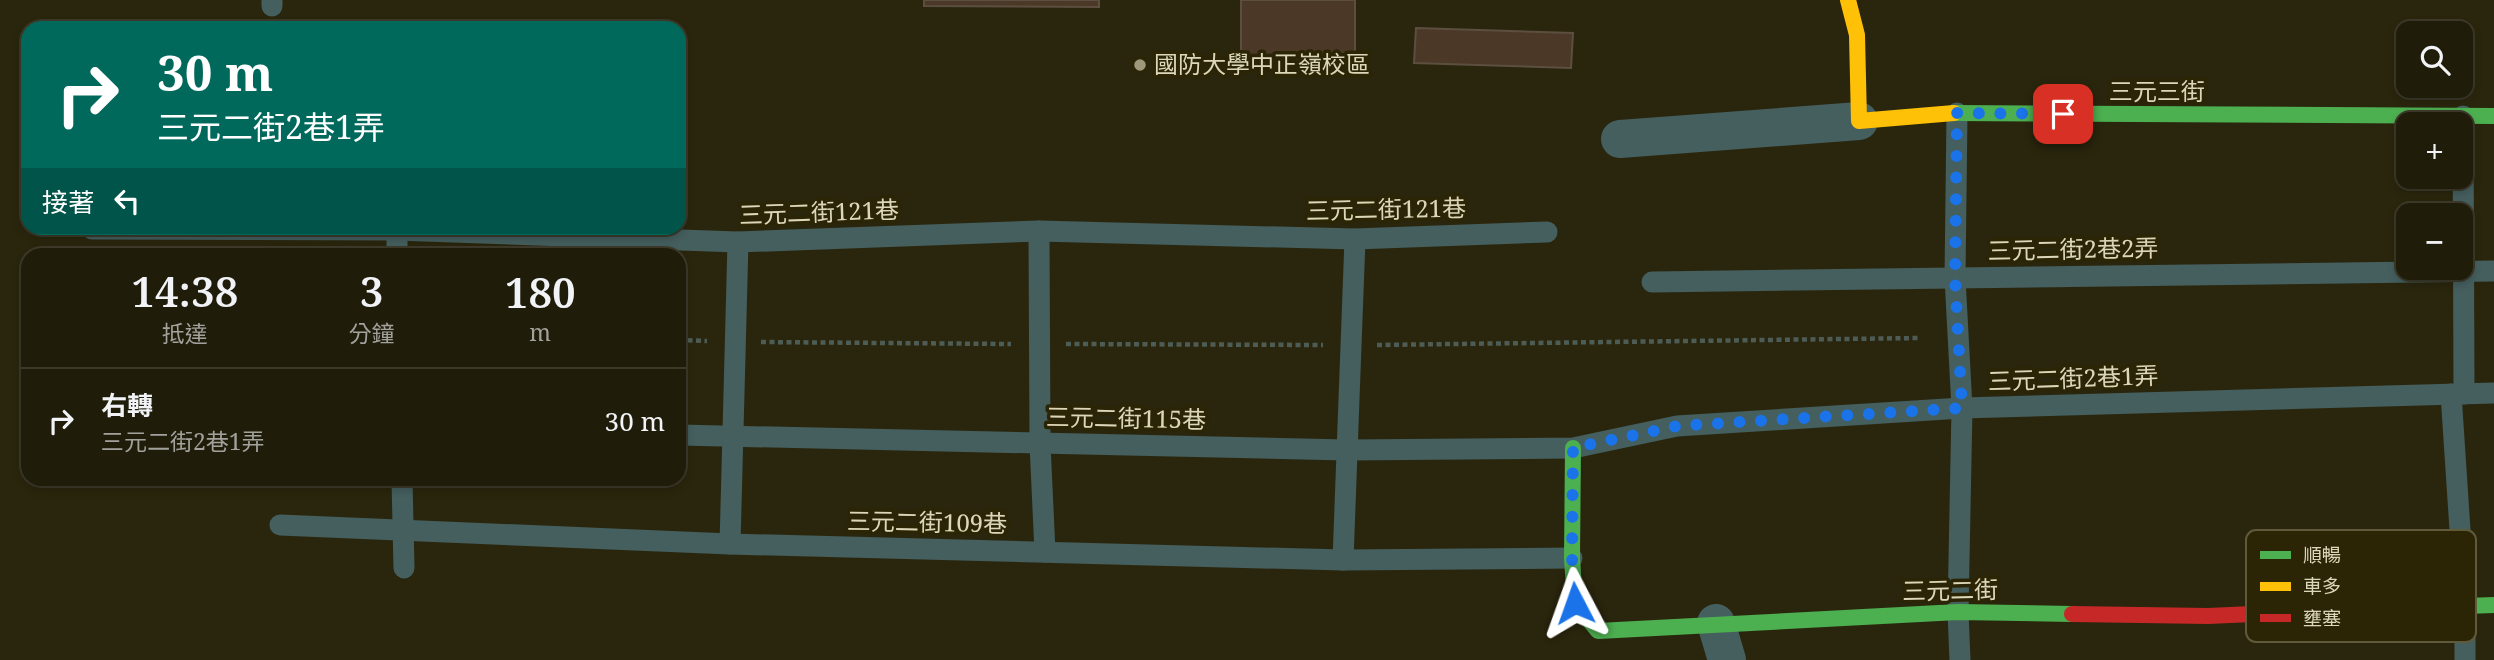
<!DOCTYPE html>
<html lang="zh-TW">
<meta charset="utf-8">
<style>
:root{--surface:#201c0a;--page:#282513;--text:#f1f3f6;--muted:#a2a19c;--line:#3d3a2b}
body{margin:0;font-family:"Noto Serif","Noto Sans TC",serif;background:var(--page);color:var(--text);height:100vh;display:flex;flex-direction:column;font-size:26px;white-space:nowrap}
*{box-sizing:border-box;margin:0}
p{font-size:23px;color:var(--muted)}
.icon{flex:none;width:38px;height:38px;fill:none;stroke:currentColor;stroke-width:2;stroke-linecap:round;stroke-linejoin:round}
.map{position:relative;flex:1;overflow:hidden}
.drawer{position:absolute;left:21px;top:248px;width:665px;height:238px;display:flex;flex-direction:column;background:var(--surface);border-radius:21px;box-shadow:0 4px 10px #0003,0 0 0 2px var(--line)}
.drawer>*{flex:none}
.hud{position:absolute;left:21px;top:21px;width:665px;height:214px;border-radius:21px;box-shadow:0 4px 10px #0003,0 0 0 2px var(--line);background:#00695c;color:#fff;overflow:hidden}
.tools{position:absolute;left:2396px;top:21px;display:grid;gap:14px}
.tools a{display:grid;place-items:center;width:77px;height:77px;border-radius:14px;background:var(--surface);box-shadow:0 4px 10px #0003,0 0 0 2px var(--line);font-size:35px}
.pin{position:absolute;display:grid;place-items:center;width:60px;height:60px;color:#fff;margin:-30px;border-radius:14px;box-shadow:0 4px 10px #0006}
.me{position:absolute;width:77px;margin:-38px;rotate:356deg;stroke-linejoin:round;filter:drop-shadow(0 0 5px #0008)}
.turn{display:flex;align-items:center;gap:24px;height:147px;padding:0 21px;font-size:32px}
.turn .icon{width:91px;height:91px;stroke-width:2.5}
.turn b{display:block;font-size:49px;line-height:60px}
.then{display:flex;align-items:center;height:66px;padding:0 21px;background:#0003;gap:14px;font-size:26px}
.eta{display:flex;justify-content:space-evenly;align-items:center;height:119px;text-align:center}
.eta b{font-size:42px;font-weight:600;line-height:49px}
ul{padding:0;list-style:none}
li{display:flex;align-items:center;gap:21px;height:105px;padding:0 21px;border-top:2px solid var(--line)}
li div{flex:1}
li b{display:block;font-size:26px}
li em{font-style:normal}
.map>svg:first-child{display:block}
.building{fill:#4b3826;stroke:#5c4f40;stroke-width:2}
.lines{fill:none;stroke-linecap:round;stroke-linejoin:round}
.path{stroke:#4e5c56;stroke-width:4.5;stroke-dasharray:5 3.5;stroke-linecap:butt}
.lane{stroke:#455e5e;stroke-width:21}
.street{stroke:#455e5e;stroke-width:38}
.fast{stroke:#4caf50;stroke-width:16}
.slow{stroke:#ffc107;stroke-width:16}
.jam{stroke:#c62828;stroke-width:16}
.route{stroke:#1a73e8;stroke-width:12;stroke-dasharray:0 21.6}
.poi-dot{fill:#9e997d;stroke:#2b2505;stroke-width:2.5}
.labels{text-anchor:middle;stroke-width:7;stroke-linejoin:round;paint-order:stroke}
.poi-label{font-size:24px;fill:#ddd7b9;stroke:#2b2505;text-anchor:start}
.street-label{font-size:24px;fill:#ddd7b9;stroke:#2b2505}
.key{fill:#2b2505;stroke:#605a3b;stroke-width:2}
.key-label{font-size:19px;fill:#ddd7b9}
</style>
<div class="map">
<svg width="2494" height="660" viewBox="0 0 2494 660">
<rect width="100%" height="100%" fill="#2a260d"/>
<g class="building">
<polygon points="924,0 1099,0 1099,7 924,6"/>
<rect x="1241" y="0" width="114" height="64"/>
<polygon points="1416,28 1573,33 1571,68 1414,63"/>
</g>
<g class="lines">
<g class="path">
<polyline points="679,340 707,341"/>
<polyline points="761,342 1011,344"/>
<polyline points="1066,344 1323,345"/>
<polyline points="1377,345 1919,338"/>
</g>
<g class="lane">
<polyline points="272,0 272,6"/>
<polyline points="1957,113 1955,278 1962,408 1958,612 1960,660"/>
<polyline points="2463,116 2464,394"/>
<polyline points="92,229 397,230 738,242 1039,231 1355,239 1547,232"/>
<polyline points="397,230 397,256"/>
<polyline points="1039,231 1040,444 1045,552"/>
<polyline points="1652,282 2494,271"/>
<polyline points="2451,394 2465,605 2465,660"/>
<polyline points="679,435 1346,450 1573,448 1677,426 1962,408 2494,393"/>
<polyline points="402,480 404,568"/>
<polyline points="280,525 730,544 1343,560 1572,558"/>
<polyline points="730,544 738,242"/>
<polyline points="1343,560 1355,239"/>
</g>
<g class="street">
<polyline points="1620,139 1859,121"/>
<polyline points="1716,623 1727,660"/>
</g>
<g class="fast">
<polyline points="1954,113 2494,116"/>
<polyline points="1573,448 1572,558 1575,603 1598,631 1958,612 2072,614"/>
<polyline points="2275,613 2494,605"/>
</g>
<polyline class="slow" points="1848,0 1857,35 1859,121 1954,113"/>
<polyline class="jam" points="2072,614 2208,616 2275,613"/>
</g>
<g class="lines">
<polyline class="route" points="1575,603 1572,558 1573,448 1677,426 1962,408 1955,278 1957,113 2063,114"/>
</g>
<circle class="poi-dot" cx="1140" cy="65" r="7"/>
<g class="labels">
<g class="poi-label">
<text x="1154" y="73">國防大學中正嶺校區</text>
</g>
<g class="street-label">
<text x="2157" y="100">三元三街</text>
<text transform="translate(1386 210) rotate(-1)" y="8">三元二街121巷</text>
<text transform="translate(819 213) rotate(-2)" y="8">三元二街121巷</text>
<text transform="translate(2073 250) rotate(-1)" y="8">三元二街2巷2弄</text>
<text transform="translate(2073 379) rotate(-2)" y="8">三元二街2巷1弄</text>
<text transform="translate(1126 419) rotate(1)" y="8">三元二街115巷</text>
<text transform="translate(927 523) rotate(1)" y="8">三元二街109巷</text>
<text transform="translate(1950 591) rotate(-1)" y="8">三元二街</text>
</g>
</g>
<rect x="2246" y="530" width="230" height="112" rx="10" class="key"/>
<rect x="2260" y="551" width="31" height="8" fill="#4caf50"/>
<rect x="2260" y="582" width="31" height="9" fill="#ffc107"/>
<rect x="2260" y="614" width="31" height="8" fill="#c62828"/>
<g class="key-label">
<text x="2303" y="562">順暢</text>
<text x="2303" y="593">車多</text>
<text x="2303" y="625">壅塞</text>
</g>
</svg>
<div class="tools">
<a><svg class="icon" aria-label="search" viewBox="0 0 24 24"><circle cx="10" cy="10" r="6"/><path d="M15 15l6 6"/></svg></a>
<a>+</a>
<a>−</a>
</div>
<div class="pin" style="left:2063px;top:114px;background:#d93025"><svg class="icon" aria-label="arrive" viewBox="0 0 24 24"><path d="M6 21V4h12l-3 4 3 4H6"/></svg></div>
<svg class="me" style="left:1575px;top:603px" viewBox="-20 -20 40 40"><path d="M0-17L14 15 0 8-14 15z" fill="#1a73e8" stroke="#fff" stroke-width="4"/></svg>
<div class="hud">
<div class="turn"><svg class="icon" aria-label="right" viewBox="0 0 24 24"><path d="M7 20v-9h11M14 6l5 5-5 5"/></svg><div><b>30 m</b>三元二街2巷1弄</div></div>
<div class="then">接著<svg class="icon" aria-label="left" viewBox="0 0 24 24"><path d="M17 20v-9H6M10 6l-5 5 5 5"/></svg></div>
</div>
<section class="drawer">
<div class="eta">
<div><b>14:38</b><p>抵達</p></div>
<div><b>3</b><p>分鐘</p></div>
<div><b>180</b><p>m</p></div>
</div>
<ul>
<li><svg class="icon" aria-label="right" viewBox="0 0 24 24"><path d="M7 20v-9h11M14 6l5 5-5 5"/></svg><div><b>右轉</b><p>三元二街2巷1弄</p></div><em>30 m</em></li>
</ul>
</section>
</div>
